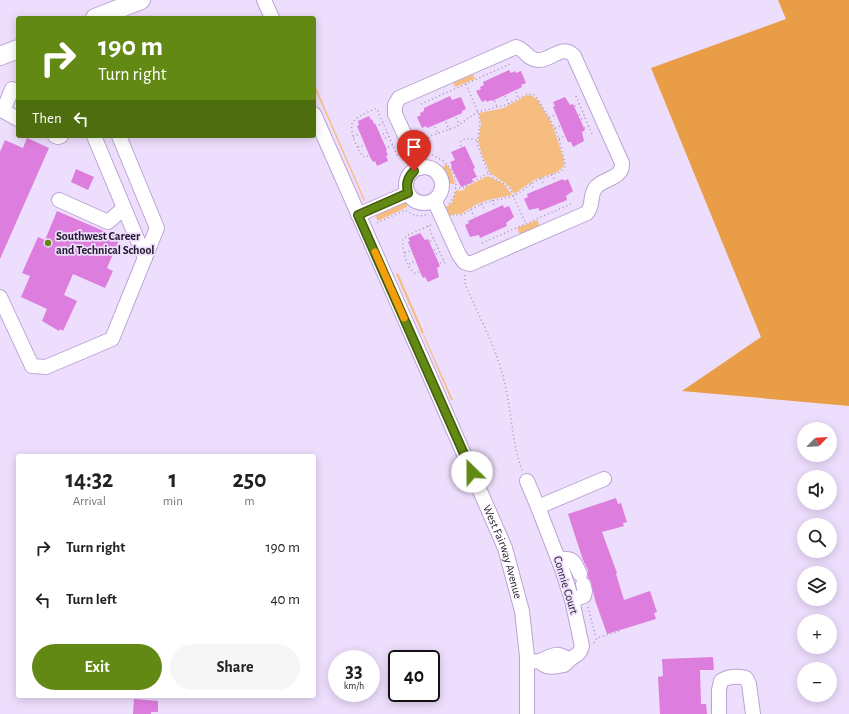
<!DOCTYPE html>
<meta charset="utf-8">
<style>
:root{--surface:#fff;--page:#f6f6f6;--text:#222;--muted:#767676;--accent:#628913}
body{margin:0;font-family:"Alegreya Sans",sans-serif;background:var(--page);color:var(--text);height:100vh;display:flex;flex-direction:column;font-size:15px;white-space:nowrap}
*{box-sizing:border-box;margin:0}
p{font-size:13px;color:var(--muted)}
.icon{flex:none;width:22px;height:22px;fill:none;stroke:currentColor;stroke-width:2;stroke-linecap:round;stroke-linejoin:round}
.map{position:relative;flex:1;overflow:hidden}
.sheet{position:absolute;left:16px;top:454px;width:300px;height:244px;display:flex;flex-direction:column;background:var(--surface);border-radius:4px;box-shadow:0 2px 10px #0003}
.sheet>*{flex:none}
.hud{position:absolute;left:16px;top:16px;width:300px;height:122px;border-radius:4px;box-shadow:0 2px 10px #0003;background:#628913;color:#fff;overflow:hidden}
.needle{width:26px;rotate:66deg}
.fabs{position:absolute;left:797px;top:422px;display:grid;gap:8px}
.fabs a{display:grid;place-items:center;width:40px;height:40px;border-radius:50%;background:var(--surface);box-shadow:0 2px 10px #0003;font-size:20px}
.speed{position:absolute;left:328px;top:650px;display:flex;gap:8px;font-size:20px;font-weight:700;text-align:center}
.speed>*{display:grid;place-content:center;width:52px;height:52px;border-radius:50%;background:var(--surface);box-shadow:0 2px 10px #0003;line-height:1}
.speed small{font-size:10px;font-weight:400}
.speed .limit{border:2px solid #111;border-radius:6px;background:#fff;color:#111}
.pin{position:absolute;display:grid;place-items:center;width:34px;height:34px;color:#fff;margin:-41px -17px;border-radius:50% 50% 50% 0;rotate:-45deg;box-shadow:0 0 4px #0007}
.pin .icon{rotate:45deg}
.me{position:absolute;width:44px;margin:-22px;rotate:337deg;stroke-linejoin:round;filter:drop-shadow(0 0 3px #0008)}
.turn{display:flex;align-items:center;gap:14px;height:84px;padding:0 16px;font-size:18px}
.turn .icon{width:52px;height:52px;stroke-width:2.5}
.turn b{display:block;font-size:28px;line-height:34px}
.then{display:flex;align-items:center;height:38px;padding:0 16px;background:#0003;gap:8px;font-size:15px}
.eta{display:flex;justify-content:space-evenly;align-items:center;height:68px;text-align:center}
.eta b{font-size:24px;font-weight:700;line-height:28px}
.button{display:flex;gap:8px;margin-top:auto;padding:8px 16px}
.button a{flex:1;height:46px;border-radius:24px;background:var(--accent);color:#fff;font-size:16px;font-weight:700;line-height:46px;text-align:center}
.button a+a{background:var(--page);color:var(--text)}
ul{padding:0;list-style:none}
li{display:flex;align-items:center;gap:12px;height:52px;padding:0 16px}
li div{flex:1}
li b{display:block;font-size:15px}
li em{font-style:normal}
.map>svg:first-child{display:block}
.green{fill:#f6bd81}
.forest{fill:#e89d46}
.building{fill:#dd7ddd}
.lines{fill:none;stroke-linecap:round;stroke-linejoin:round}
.minor-casing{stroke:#bca3d5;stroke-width:16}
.major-casing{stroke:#bca3d5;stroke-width:20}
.path{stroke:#a597b1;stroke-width:1.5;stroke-dasharray:1 3;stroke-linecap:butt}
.minor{stroke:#fff;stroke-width:14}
.major{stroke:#fff;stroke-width:18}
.route-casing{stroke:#40590c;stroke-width:10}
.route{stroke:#628913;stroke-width:7}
.slow{stroke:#f59e0b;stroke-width:7}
.poi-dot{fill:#628913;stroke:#eedefd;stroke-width:1.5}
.labels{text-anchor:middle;stroke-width:3.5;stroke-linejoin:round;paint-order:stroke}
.poi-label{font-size:12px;font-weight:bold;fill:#23192b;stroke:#eedefd;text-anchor:start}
.street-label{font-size:12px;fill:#23192b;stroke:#eedefd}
</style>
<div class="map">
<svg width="849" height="714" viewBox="0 0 849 714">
<rect width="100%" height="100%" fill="#eedefd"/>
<g class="green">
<polygon points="472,73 475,79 455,87 453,81"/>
<polygon points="314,83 365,200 364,201 314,87"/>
<polygon points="527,95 532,96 537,99 550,120 555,132 564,160 564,166 557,172 534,180 514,194 509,186 490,173 482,155 478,141 481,124 479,113 504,108"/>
<polygon points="446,164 451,170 455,184 446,183 441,170"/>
<polygon points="488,176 504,184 512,195 488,200 477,204 461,214 455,214 447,217 443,209 452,203 456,190 461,191 465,189 465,187"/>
<polygon points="406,201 409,202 409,204 405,208 378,221 374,213"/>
<polygon points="537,220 540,226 520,235 517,228"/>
<polygon points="398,273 424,333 422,334 396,274"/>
<polygon points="423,335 424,335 453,400 451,400"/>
</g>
<polygon class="forest" points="778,0 849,0 849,406 682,391 761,337 651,68 786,19"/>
<g class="building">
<polygon points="509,70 511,73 515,71 516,73 521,71 526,83 521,85 522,87 518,89 492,101 491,100 487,102 486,100 482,102 476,91 481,89 480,87 484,85 483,82"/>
<polygon points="450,96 452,100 461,97 466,109 462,111 462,113 458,115 432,126 427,128 426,126 422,128 417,117 421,115 420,113 424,111 424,108"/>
<polygon points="565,97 570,105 573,104 585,130 582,132 584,141 573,147 571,142 568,142 566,138 553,107 555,106 553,102"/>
<polygon points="369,116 371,120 372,119 374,124 375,123 387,150 386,151 388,155 386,156 388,161 377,166 375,161 373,162 370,157 357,126 359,125 358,121"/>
<polygon points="27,138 49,148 0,259 0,152 5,140 23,148"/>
<polygon points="465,146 475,168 473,169 477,177 472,179 473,182 461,187 451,167 452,166 450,162 455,160 451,152"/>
<polygon points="76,169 94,177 88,190 71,182"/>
<polygon points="563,179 564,181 568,179 573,191 566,196 567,200 540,211 538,208 529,210 524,199 528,197 527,194"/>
<polygon points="503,205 504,208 509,206 514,217 506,223 507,226 480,238 479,235 470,237 465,225 469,223 468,221"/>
<polygon points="57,211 120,238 107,268 113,271 105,288 73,274 64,295 77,301 63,331 60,329 59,331 42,321 47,309 21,297 30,276 22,273 38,237 45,240"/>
<polygon points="420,233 425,240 428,239 440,266 437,268 439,277 428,282 425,277 423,278 421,274 408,242 410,241 408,238"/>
<polygon points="616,498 618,504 621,503 627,522 623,523 624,526 602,532 617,573 616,574 617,577 624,600 650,591 657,612 654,613 656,619 607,634 595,600 591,582 588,577 588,570 583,560 568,514"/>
<polygon points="713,657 714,670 700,670 701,704 706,704 707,714 660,714 658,677 663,676 662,659"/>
<polygon points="134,699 158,701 158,712 151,712 151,714 133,714"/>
</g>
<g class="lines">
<g class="minor-casing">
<g id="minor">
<polyline points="264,0 272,18"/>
<polyline points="18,92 12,89 3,111 18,119"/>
<path id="s1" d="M314,114L428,372L505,548L522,611L527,656V714"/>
<polyline points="55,136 58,137 61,136"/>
<polyline points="94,136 145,258"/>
<circle cx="424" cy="185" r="18"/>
<path d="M420,168L395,114V105L399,98L516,47C525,49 528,60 538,60C551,61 562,43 574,56L622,163C623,179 604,178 596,187C589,195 594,205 587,213L470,264L464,262L459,255L434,200"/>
<polyline points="59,200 108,222 124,208"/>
<polyline points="358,215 408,193"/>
<polyline points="0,297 32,366 46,367 112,339 157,228 119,136"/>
<polyline points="527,481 538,507"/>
<path d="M559,559C574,558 574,561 580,574"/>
<polyline points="572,600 584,596 585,591 583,584"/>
<path d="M530,661C533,661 537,662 540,661C551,657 557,650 568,660"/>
<path d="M540,661C545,669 555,667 564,665C566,664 567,662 569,660C575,655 580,655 582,646L572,600L562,569L538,507L604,479"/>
<path d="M719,714V690L721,681C729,676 737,676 746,678L749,684L753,714"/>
</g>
</g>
<g class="major-casing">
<g id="major">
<polyline points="95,18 141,0"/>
<polyline points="0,56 18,49"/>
</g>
</g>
<g class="path">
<polyline points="466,84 479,115 480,123 477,144 487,170 492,177 509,187 526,224"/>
<polyline points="516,92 518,98"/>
<polyline points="505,96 509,104"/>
<polyline points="576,96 592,134"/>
<polyline points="495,101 497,107"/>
<polyline points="421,104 510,64"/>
<polyline points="575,106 579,104"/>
<polyline points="579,115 583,113"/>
<polyline points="549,117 555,115"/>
<polyline points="456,118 460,125"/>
<polyline points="581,119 585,117"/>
<polyline points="446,122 449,130"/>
<polyline points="379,125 383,123"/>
<polyline points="435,127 438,134"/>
<polyline points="555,128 560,126"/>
<polyline points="584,128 589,126"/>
<polyline points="383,134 387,132"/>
<polyline points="353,137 359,134"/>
<polyline points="385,138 389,136"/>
<polyline points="559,139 564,136"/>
<polyline points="422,143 430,136 456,127 477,112 506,105 527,94 534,95 537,98 552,123 558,135 565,163 565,167 560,172 537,180 514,196 483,203 462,215 453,215"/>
<path d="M461,146L460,143C464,137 471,139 477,140"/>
<polyline points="358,147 364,145"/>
<polyline points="388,147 393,145"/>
<path d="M432,155C453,163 464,184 449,204"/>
<path d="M368,156L364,157C358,153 348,128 353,122C357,116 368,112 375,109H377L397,155L400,153"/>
<polyline points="552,174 555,181"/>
<polyline points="541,178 544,185"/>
<polyline points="531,183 534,190"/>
<polyline points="455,188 462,188 489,173"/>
<polyline points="492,200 495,207"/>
<polyline points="481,204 485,211"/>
<polyline points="471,209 474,217"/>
<path d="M377,223L405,210C413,215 419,218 428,214"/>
<polyline points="428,226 445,264"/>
<polyline points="430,241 434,239"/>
<polyline points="482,243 571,204"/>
<polyline points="434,250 438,248"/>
<polyline points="405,253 410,251"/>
<polyline points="436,254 440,253"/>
<polyline points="440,263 444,261"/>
<polyline points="409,264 415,261"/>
<path d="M419,272L415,273C406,268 402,250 403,240L408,235L433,224"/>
<path d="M465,275V284L468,291C482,322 498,352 505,385C512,414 512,443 522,470"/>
<polyline points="588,607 596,638"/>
<polyline points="594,643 597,638 620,631"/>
</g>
<use href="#minor" class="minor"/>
<use href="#major" class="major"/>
</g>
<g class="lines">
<g class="route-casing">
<path id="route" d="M414,171C407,178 406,184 408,193L358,215L472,472"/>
</g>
<use href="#route" class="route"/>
<polyline class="slow" points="375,252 404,318"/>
</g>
<circle class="poi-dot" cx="48" cy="243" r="4"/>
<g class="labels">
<g class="poi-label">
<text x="56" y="240">Southwest Career<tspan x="56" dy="14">and Technical School</tspan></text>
</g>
<g class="street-label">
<text dy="4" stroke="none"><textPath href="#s1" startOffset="477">West Fairway Avenue</textPath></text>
<text transform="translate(566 585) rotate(73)" y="4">Connie Court</text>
</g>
</g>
</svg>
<div class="fabs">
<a><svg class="needle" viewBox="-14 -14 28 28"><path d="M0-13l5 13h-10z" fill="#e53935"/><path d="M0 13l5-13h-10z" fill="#767676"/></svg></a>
<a><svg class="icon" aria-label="sound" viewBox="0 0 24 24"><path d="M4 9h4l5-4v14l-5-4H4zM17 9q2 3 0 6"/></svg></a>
<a><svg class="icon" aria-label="search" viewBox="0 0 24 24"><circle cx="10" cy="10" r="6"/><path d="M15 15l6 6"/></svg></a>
<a><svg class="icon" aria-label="layers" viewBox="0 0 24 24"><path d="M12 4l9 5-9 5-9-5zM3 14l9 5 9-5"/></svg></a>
<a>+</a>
<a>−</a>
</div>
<div class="speed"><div>33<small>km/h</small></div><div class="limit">40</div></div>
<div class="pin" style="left:414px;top:171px;background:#d93025"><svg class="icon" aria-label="arrive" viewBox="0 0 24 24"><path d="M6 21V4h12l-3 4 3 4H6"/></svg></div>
<svg class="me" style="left:472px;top:472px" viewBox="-20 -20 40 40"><circle r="19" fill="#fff"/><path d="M0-13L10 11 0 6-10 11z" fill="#628913"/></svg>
<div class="hud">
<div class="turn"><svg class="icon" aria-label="right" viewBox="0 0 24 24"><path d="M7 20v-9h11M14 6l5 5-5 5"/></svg><div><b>190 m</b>Turn right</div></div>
<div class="then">Then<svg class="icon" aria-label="left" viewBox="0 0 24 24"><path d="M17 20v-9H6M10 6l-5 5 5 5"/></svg></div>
</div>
<section class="sheet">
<div class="eta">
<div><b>14:32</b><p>Arrival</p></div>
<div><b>1</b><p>min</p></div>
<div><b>250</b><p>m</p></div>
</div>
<ul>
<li><svg class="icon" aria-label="right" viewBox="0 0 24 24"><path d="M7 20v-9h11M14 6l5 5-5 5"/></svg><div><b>Turn right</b></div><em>190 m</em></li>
<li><svg class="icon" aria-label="left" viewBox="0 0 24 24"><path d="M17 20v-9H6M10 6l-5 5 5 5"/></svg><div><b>Turn left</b></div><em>40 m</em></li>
</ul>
<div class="button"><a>Exit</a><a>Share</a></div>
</section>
</div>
